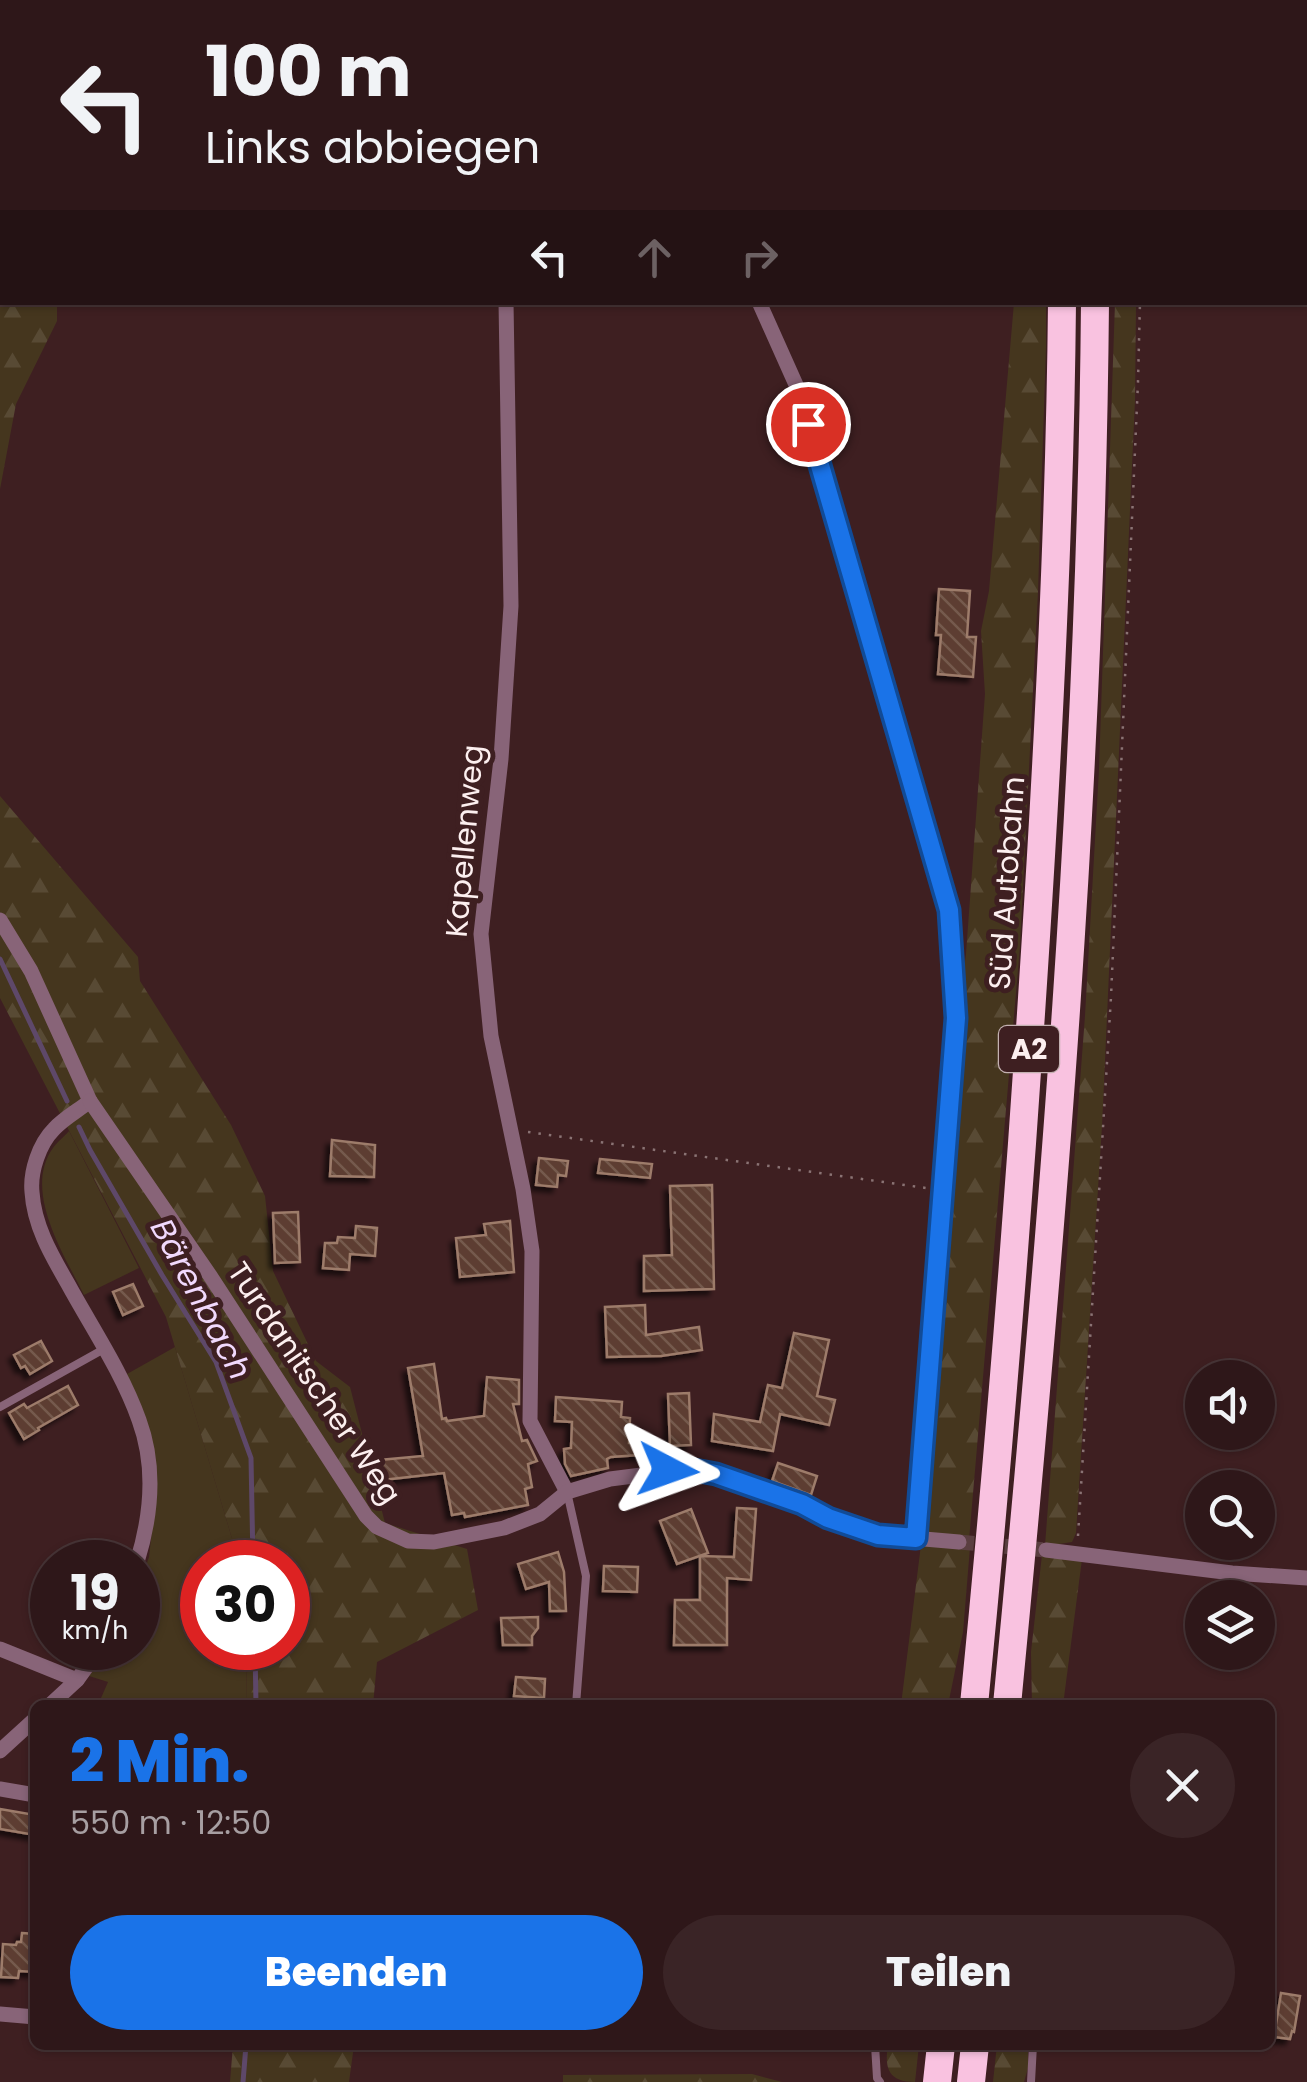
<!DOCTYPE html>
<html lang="de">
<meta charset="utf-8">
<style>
:root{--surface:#2e1719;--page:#3a2426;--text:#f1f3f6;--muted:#a79fa2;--line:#493638;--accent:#1a73e8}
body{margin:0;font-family:Poppins,sans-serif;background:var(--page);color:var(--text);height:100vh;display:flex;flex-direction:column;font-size:38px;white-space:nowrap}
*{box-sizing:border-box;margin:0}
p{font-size:32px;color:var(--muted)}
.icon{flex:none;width:55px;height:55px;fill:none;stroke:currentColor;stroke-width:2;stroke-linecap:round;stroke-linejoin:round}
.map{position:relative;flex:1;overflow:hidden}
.details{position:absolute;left:30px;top:1700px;width:1245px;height:350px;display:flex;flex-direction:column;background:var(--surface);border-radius:15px;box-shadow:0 2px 8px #0004,0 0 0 2px var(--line)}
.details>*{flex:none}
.hud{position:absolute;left:0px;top:0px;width:1308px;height:305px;box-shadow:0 2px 8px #0004,0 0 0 2px var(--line);background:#2e1719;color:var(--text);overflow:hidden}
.controls{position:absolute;left:1185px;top:1360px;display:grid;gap:20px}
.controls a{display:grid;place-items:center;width:90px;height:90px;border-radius:50%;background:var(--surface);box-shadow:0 2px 8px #0004,0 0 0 2px var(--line);font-size:50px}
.speed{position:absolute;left:30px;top:1540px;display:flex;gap:20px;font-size:50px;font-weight:700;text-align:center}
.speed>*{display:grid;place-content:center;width:130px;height:130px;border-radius:50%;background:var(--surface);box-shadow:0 2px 8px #0004,0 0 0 2px var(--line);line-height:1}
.speed small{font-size:25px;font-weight:400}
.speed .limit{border:15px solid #d22;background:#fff;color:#111}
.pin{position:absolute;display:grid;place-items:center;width:85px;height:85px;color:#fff;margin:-42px;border:5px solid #fff;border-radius:50%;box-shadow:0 2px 10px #0007}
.me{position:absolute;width:110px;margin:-55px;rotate:94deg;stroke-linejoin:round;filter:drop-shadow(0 0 8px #0008)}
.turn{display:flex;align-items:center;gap:35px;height:210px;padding:0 40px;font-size:45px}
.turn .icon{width:130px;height:130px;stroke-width:2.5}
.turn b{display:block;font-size:70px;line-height:85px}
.lanes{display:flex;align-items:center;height:95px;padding:0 40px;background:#0003;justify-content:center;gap:50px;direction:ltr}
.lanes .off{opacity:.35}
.round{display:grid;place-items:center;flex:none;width:105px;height:105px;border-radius:52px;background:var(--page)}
.head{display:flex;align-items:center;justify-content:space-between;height:170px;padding:0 40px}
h1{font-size:60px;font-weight:800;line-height:75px;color:var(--accent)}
.button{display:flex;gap:20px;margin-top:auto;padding:20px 40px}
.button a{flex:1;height:115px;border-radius:60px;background:var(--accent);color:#fff;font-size:40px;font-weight:800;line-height:115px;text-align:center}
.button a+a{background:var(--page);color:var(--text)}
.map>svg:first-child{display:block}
.grass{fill:#45361e}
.forest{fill:url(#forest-firs)}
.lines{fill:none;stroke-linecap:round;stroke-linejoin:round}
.stream{stroke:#5e4869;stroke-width:5}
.building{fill:url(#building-back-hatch);stroke:#9d7b6b;stroke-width:2.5;filter:url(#shadow)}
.street-tunnel{stroke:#5a3e40;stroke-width:15;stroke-dasharray:15 8;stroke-linecap:butt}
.path{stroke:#8a7374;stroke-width:2.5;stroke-dasharray:2.5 8;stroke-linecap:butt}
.lane{stroke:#886478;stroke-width:8}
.street{stroke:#886478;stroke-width:15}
.highway{stroke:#f9c2e0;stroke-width:28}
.route-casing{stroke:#114b97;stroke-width:25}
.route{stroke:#1a73e8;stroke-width:18}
.labels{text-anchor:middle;stroke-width:10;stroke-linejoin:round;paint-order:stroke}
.shield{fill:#3e1f21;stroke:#c3b1b1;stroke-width:2.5}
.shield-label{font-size:28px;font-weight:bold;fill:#fcefef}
.street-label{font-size:30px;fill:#fcefef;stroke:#3e1f21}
.water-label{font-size:32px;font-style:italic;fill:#f1d9fd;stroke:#3e1f21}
</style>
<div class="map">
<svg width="1307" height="2082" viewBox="0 0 1307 2082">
<defs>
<pattern id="forest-firs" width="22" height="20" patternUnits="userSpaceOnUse" patternTransform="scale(2.5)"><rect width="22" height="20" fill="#45361e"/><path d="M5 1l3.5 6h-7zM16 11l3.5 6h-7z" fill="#584a34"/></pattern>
<pattern id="building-back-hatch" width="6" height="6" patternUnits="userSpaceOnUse" patternTransform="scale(2.5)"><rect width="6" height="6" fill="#5d3e30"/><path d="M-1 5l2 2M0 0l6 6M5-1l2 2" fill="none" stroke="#755a4e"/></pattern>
<filter id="shadow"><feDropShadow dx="-5" dy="5" stdDeviation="2.5" flood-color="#0009"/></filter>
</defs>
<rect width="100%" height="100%" fill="#3e1f21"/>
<g class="grass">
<path d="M69,1131L139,1268L84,1295C65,1256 22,1191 53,1148C57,1142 64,1137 69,1131Z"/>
<polygon points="175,1347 239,1562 202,1562 202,1648 246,1648 247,1705 98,1705 108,1682 89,1676 109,1648 138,1648 138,1588 149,1557 157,1485 155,1456 127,1374"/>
</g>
<g class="forest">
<polygon points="0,0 44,0 44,2 2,2 2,302 57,303 57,321 16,404 0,489"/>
<polygon points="1014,303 1046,303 1046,346 1038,592 1020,946 969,1540 925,1535 923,1527 953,1164 959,1009 966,954 985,694 981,631 989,591"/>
<polygon points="1115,303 1136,303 1135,400 1102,1126 1076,1533 1072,1542 1045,1546 1085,1016 1099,770"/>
<polygon points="0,796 138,957 140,981 231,1125 265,1196 273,1271 316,1361 350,1387 385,1523 467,1549 478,1610 377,1662 373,1705 247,1705 246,1648 288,1648 288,1562 239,1562 166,1317 0,998"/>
<polygon points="921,1545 970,1547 963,1632 948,1705 901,1705"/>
<polygon points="1042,1555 1082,1559 1063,1705 1032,1705 1031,1652"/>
<polygon points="233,2045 354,2045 349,2082 230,2082"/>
<path d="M888,2045H919L915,2082C889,2082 884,2069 888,2045Z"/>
<polygon points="997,2045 1028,2045 1028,2068 1024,2082 993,2082"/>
<polygon points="752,2074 782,2082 563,2082 563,2075"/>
</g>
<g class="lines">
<g class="stream">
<polyline points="0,959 67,1101"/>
<polyline points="79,1127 90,1150 162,1275 216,1362 251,1458 253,1562"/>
<polyline points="255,1648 256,1705"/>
<polyline points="243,2082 246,2045"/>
</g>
</g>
<g class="building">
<polygon points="939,589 970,591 967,637 976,637 973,677 938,674 941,635 936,635"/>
<polygon points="332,1140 375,1145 374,1177 330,1176"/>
<polygon points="539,1158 568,1161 566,1176 558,1175 557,1187 536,1185"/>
<polygon points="600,1159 652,1164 650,1178 598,1173"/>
<polygon points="712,1185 714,1289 644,1291 644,1256 672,1255 670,1186"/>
<polygon points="298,1212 300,1262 275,1263 273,1213"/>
<polygon points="510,1221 514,1272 460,1277 456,1238 486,1235 484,1224"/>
<polygon points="356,1226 377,1228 375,1256 350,1254 349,1270 323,1268 325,1243 337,1243 338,1237 355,1238"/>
<polygon points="133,1284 143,1306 123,1315 113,1292"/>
<polygon points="645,1305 646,1335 699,1327 702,1350 661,1356 607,1357 605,1307"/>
<polygon points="794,1333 829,1340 817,1396 835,1400 829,1425 780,1414 773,1451 712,1441 714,1414 760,1422 768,1385 782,1388"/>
<polygon points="41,1341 52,1361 30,1374 25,1366 21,1368 14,1355"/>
<polygon points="434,1364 442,1419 446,1418 447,1421 484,1416 487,1377 519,1380 519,1404 513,1404 522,1441 527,1440 537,1461 528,1464 532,1487 525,1489 528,1505 465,1517 464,1513 452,1515 444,1473 382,1480 380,1460 423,1456 408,1368"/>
<polygon points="68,1386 78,1405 38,1428 39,1430 24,1439 9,1413 24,1404 27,1408"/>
<polygon points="689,1393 691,1445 670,1446 668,1394"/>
<polygon points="556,1397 622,1402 621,1417 630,1418 629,1443 654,1441 654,1454 611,1457 607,1459 608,1468 571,1476 565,1464 564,1449 571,1448 572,1422 555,1421"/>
<polygon points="778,1463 817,1476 811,1495 772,1481"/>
<polygon points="737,1508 756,1509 751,1580 727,1578 727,1645 674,1645 675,1600 700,1600 700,1556 734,1557"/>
<polygon points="691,1509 708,1553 677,1564 660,1521"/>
<polygon points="558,1552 564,1572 566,1611 550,1611 549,1582 526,1589 518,1564"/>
<polygon points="604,1566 638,1567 637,1592 603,1591"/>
<polygon points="538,1617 538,1628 532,1636 532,1645 503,1645 501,1618"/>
<polygon points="516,1677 545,1679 544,1698 514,1696"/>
<polygon points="0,1809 35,1815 35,1835 0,1829"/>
<polygon points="22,1933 35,1934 35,1972 19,1971 18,1978 1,1977 3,1944 16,1945 17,1942 21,1942"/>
<polygon points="1281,1993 1300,1996 1294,2032 1292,2031 1290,2039 1274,2037"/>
</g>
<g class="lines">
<polyline class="street-tunnel" points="959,1542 1046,1550"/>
<g class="path">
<polyline points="528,1132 926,1188"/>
<polyline points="1078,1536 1111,997 1138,382 1140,302"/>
</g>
<g class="lane">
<polyline points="0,1407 104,1349"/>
<polyline points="567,1492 586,1576 576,1705"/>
<polyline points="875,2045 877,2078 880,2082"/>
<polyline points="1031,2082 1033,2045"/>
</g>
<g class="street">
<polyline points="626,0 627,2"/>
<polyline points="520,2 521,0"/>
<polyline points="506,302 511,606 501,759 481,934 491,1036 523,1189 532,1251 530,1421 567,1492"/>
<polyline points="759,302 797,387 949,910 956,1018 916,1538"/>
<path d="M0,920L31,971L90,1101C79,1110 64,1118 54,1129C39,1144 30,1172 32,1192C34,1226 52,1256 68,1284C92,1328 122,1372 139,1420C156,1466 151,1517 137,1562"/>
<polyline points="90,1101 211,1277 366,1516 377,1527 408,1541 434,1542 504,1528 540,1514 567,1492 610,1479 689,1469 716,1474 803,1504 828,1517 878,1535 959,1542"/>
<polyline points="1046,1550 1232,1573 1307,1578"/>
<polyline points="0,1649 77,1680"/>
<polyline points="50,1705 77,1680 100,1648"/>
<polyline points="0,1751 35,1719"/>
<polyline points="0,1789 35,1795"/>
<polyline points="0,2014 35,2017"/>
</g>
<g class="highway">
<polyline points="1065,2 1065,0"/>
<polyline points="1098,2 1098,0"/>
<path d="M974,1705C999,1454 1019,1203 1035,952C1049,736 1060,519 1062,302"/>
<path d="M1007,1705C1052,1239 1091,771 1095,302"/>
<polyline points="937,2082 941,2045"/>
<polyline points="971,2082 975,2045"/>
</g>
</g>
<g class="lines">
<g class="route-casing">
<polyline id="route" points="668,1470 689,1469 716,1474 802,1504 828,1518 878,1535 916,1538 956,1018 949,910 808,424"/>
</g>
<use href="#route" class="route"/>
</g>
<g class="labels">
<rect class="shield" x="999" y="1026" width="60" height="46" rx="8"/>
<g class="shield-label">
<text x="1029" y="1059">A2</text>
</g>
<g class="street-label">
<text transform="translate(465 841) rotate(-85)" y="10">Kapellenweg</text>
<text transform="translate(1007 883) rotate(-86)" y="10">Süd Autobahn</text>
<text transform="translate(314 1383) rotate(56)" y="10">Turdanitscher Weg</text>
</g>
<g class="water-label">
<text transform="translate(201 1299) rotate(62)" y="11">Bärenbach</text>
</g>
</g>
</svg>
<div class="controls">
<a><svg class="icon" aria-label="sound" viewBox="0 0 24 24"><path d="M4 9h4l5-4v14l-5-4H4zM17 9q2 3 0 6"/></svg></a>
<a><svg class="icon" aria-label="search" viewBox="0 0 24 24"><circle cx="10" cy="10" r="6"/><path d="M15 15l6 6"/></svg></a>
<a><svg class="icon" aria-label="layers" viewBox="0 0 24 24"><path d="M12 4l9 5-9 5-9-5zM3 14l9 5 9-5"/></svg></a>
</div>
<div class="speed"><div>19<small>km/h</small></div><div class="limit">30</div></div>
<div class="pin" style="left:808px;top:424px;background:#d93025"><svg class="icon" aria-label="arrive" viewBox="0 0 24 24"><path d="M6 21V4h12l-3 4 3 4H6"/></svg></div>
<svg class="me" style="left:668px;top:1470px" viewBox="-20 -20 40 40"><path d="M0-17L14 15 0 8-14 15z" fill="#1a73e8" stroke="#fff" stroke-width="4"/></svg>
<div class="hud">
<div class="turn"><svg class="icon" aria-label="left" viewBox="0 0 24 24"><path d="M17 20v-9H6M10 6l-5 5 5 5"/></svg><div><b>100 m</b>Links abbiegen</div></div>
<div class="lanes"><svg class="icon" aria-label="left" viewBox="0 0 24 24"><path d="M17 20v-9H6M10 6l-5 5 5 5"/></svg><svg class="icon off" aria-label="ahead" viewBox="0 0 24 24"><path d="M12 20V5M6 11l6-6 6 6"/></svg><svg class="icon off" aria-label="right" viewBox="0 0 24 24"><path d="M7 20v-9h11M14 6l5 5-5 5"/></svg></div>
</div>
<section class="details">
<div class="head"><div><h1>2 Min.</h1><p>550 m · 12:50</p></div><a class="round"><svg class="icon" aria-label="close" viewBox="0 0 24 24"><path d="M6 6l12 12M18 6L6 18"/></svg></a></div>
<div class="button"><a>Beenden</a><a>Teilen</a></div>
</section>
</div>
